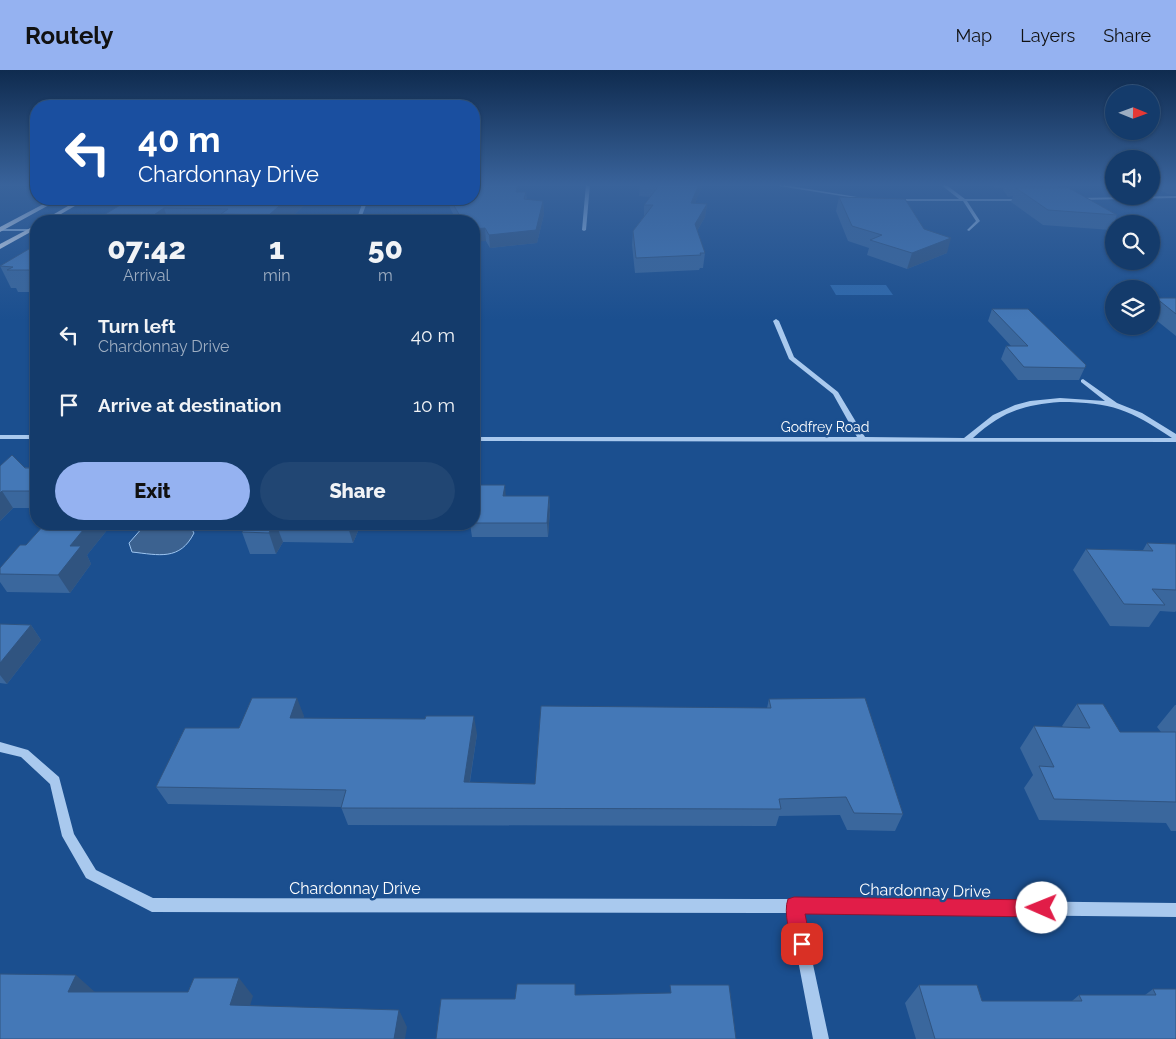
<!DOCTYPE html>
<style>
:root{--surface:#143b6b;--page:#214673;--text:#f1f3f6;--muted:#9dadc1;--line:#33557e;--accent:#95b2f1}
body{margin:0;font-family:Raleway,sans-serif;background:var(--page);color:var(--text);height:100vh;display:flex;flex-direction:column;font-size:19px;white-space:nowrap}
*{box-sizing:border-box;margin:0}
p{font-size:16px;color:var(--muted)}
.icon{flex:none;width:28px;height:28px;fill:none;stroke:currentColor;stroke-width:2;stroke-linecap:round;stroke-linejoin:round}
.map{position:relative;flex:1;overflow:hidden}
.sheet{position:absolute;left:30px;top:145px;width:450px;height:315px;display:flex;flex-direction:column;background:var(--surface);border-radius:20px;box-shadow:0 1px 4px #0004,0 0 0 1px var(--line)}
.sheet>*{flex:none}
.banner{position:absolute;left:30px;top:30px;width:450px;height:105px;border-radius:20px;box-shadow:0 1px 4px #0004,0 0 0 1px var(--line);background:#1a4fa0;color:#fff;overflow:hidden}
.needle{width:32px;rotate:91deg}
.controls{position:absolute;left:1105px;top:15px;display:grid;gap:10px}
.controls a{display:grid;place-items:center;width:55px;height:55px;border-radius:50%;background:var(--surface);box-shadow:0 1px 4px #0004,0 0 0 1px var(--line);font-size:25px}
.pin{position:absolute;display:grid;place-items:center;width:42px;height:42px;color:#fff;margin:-21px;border-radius:10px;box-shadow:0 2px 8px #0006}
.me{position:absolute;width:55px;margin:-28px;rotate:271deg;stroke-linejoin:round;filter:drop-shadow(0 0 4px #0008)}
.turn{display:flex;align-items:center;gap:18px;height:105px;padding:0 25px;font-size:22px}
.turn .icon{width:65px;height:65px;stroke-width:2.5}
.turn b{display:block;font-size:35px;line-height:42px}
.eta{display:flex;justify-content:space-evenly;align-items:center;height:85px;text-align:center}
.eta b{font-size:30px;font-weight:800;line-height:35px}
.cta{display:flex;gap:10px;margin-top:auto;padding:10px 25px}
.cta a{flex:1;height:58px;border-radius:30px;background:var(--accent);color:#111;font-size:20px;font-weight:800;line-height:58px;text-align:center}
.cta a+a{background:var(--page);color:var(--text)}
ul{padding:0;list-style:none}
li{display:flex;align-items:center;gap:15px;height:70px;padding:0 25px}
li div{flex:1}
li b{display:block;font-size:19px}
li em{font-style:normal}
header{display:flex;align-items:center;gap:30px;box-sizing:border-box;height:70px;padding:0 25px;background:var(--accent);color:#111}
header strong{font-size:24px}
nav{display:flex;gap:28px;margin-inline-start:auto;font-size:18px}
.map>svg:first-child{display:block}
.green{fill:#2e69ad}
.water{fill:#3c6290;stroke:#9cc4f0}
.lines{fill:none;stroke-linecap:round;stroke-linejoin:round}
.stream{fill:#9cc4f0;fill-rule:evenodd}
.minor{fill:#a9c9ee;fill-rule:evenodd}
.major{fill:#f0f6ff;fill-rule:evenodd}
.wall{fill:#3a679d}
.shaded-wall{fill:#305480}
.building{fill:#4478b7;stroke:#305480}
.route{fill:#e11d48;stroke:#92132f}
.labels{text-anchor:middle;stroke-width:5;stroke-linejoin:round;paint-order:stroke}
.street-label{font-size:14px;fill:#fff;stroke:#1b4f8f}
.near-street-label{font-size:16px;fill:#fff;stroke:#1b4f8f}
</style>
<header>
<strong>Routely</strong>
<nav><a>Map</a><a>Layers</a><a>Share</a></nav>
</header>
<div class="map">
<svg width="1176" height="969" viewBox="0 0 1176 969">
<rect width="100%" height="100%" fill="#1b4f8f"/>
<polygon class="green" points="830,215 886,215 893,225 836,225"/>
<path class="water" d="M152,454H177L190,456L194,463C180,491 159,485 132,482L129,473L143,457Z"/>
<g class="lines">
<polygon class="stream" points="369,129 373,129 366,135 360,151 356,151 362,134"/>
<g class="minor">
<polygon points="586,114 590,114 586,160 584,161 582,160"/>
<polygon points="766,114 778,114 869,129 867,130"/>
<polygon points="940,114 945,114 965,129 1022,129 1024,130 1022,131 967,131 980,151 969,161 967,160 976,151 963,131 895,131 893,130 895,129 959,129"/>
<polygon points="1176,126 1176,128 1078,130 1076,129 1078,128"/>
<polygon points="0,159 30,159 32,160 30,161 0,161"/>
<path d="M776,249L779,251L794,287L838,322L865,367L964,368L993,345L1015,335L1030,331L1060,328L1105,331L1081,312V310L1083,309L1117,333L1142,343L1176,364V372L474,371V367H857L833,324L789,289L773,251ZM1060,332C1112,332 1130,340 1172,368H973C1002,342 1022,335 1060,332Z"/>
<rect x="0" y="365" width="36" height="4"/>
<polygon points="0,672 28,680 59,707 74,764 96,800 153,828 794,829 1176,833 1176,847 802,843 829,969 813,969 789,843 152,842 86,808 62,766 50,714 21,687 0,682"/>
</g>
<g class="major">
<polygon points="53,129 60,129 0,162 0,157"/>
<polygon points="80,129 87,129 49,151 42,151"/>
<polygon points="36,155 36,159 0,179 0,174"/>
</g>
</g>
<g class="wall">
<polygon points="639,114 703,114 695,133 707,134 705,147 697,161 705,183 703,198 700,198 699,200 635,203 632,175 633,161 644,146 644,135 651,127 639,126 640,116 639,116"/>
<polygon points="990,114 1054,114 1057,116 1057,118 1117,145 1111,160 1043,155 1011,132 1013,126 1008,127 1002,118 996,118"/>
<polygon points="1151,114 1176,114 1176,125 1168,124 1151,116"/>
<polygon points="519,122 526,122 527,130 543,131 544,144 537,173 490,178 474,151 457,151 450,138 449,129 474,129"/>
<polygon points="839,127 924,159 947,183 907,199 867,185 869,178 848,171 836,141"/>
<polygon points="130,129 311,129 287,151 94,151"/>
<polygon points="36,176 36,222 18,222 16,218 11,218 0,196"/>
<polygon points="1156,228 1176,228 1176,266 1151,246 1151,237"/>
<polygon points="992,239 1086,295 1079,310 1018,310 1001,289 1006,276 1011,276 988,251"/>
<polygon points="0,396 36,398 36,438 13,438 0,451"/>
<polygon points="506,426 549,426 550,440 548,467 472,467 470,454 474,454 474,434"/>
<polygon points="45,454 112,454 87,485 91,494 70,523 7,522 0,512 0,498 26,475"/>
<polygon points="247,454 361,454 353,473 283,472 276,484 250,484 242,462"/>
<polygon points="1147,473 1176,474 1176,541 1175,542 1160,541 1149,557 1110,556 1073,500 1086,479 1143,480"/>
<polygon points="0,554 31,555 41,570 7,614 0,613"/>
<polygon points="769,629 903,744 895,761 847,760 840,745 779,746 776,756 348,755 341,737 168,734 156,717 239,658 304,646 303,648 477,664 470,712 535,714 767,638"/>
<polygon points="1077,634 1120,662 1161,662 1157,657 1175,635 1176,635 1176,761 1171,761 1166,753 1039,750 1024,718 1033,705 1020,678 1034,656 1063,657 1062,656"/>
<polygon points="919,915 982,931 1072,931 1079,925 1145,925 1153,919 1176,969 916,969 905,933"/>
</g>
<g class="shaded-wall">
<polygon points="518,114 519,114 519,125 516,122"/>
<polygon points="699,114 703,114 690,146 691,133"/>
<polygon points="287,129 311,129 287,151 271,151 269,145"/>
<polygon points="543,131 544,144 537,173 490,178 489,165"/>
<polygon points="707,134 705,147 693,168 695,154"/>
<polygon points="164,138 168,151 145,151"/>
<polygon points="485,158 486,171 474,172 474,159"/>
<polygon points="951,168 947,183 907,199 912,183"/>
<polygon points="505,415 506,429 503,426"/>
<polygon points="2,421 13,438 0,451 0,423"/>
<polygon points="549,426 550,440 548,467 547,453"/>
<polygon points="88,454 112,454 87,485 91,494 70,523 58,505 70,476"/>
<polygon points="273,454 276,454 283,472 276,484 269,463"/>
<polygon points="347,454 361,454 353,473"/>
<polygon points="31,555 41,570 7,614 0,605 0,593"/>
<polygon points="297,628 304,646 297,666 290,648"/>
<polygon points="474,646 477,664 467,729 464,712"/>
<polygon points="76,905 96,923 68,922"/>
<polygon points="239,908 253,926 245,952 230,935"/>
<polygon points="399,940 407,957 405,969 394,969"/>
</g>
<g class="building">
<polygon points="474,114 518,114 516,122 526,122 524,129 543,131 536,160 489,165 485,158 474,159 474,151 463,151 450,129 474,129"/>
<polygon points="658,114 699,114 691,133 707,134 695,154 705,183 700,183 701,185 636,188 633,161 653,135 644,135 660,114"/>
<polygon points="1009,114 1054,114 1057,116 1011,117"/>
<polygon points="1016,118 1069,118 1117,145 1048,140"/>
<polygon points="839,127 905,129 924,159 951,168 912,183 870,170 882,165 852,156"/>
<polygon points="130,129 287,129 269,145 221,144 228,139 164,138 145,151 94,151"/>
<polygon points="34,176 36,176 36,200 7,200 13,197 0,196"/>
<polygon points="1156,228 1176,228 1176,244"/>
<polygon points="992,239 1028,239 1086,295 1085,298 1024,297 1006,276 1028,276"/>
<polygon points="12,385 25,398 36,398 36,421 2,421 0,423 0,396"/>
<polygon points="477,415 505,415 503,426 549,426 547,453 474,453 474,434"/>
<polygon points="45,454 88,454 70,476 81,476 58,505 0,504 0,498 20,475 26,475"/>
<polygon points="247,454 273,454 269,463 242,462"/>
<polygon points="1147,473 1176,474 1176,520 1152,519 1165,535 1124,534 1086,479 1153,481"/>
<polygon points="0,554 31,555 0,593"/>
<polygon points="252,628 297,628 290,648 425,649 426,646 474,646 464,712 535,714 541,636 771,638 769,629 865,628 903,744 854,743 846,727 779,729 781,739 341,738 346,720 156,717 185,658 239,658"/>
<polygon points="1077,634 1103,634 1120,662 1176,662 1176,732 1054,729 1039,696 1054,697 1034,656 1090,658"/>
<polygon points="0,904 76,905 68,922 188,922 194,908 239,908 230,935 399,940 394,969 0,969"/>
<polygon points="517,914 575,914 575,925 671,923 670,915 729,915 736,969 436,969 441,929 515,929"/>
<polygon points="919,915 977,915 982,931 1082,931 1079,925 1156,925 1153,919 1176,919 1176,969 935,969"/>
</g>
<linearGradient id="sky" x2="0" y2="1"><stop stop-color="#0f2b4f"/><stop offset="0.46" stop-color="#39639b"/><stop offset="1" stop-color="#39639b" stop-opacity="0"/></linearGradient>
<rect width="1176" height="250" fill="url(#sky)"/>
<path class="route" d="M794,827L1042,830L1049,832L1051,838L1049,845L1042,847L805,844L811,874L808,880L802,883L795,880C790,867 783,842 788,829Z"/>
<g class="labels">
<g class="street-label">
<text x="825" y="362">Godfrey Road</text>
</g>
<g class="near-street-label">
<text x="355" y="824">Chardonnay Drive</text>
<text transform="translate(925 820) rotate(1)" y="6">Chardonnay Drive</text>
</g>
</g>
</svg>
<div class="controls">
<a><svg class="needle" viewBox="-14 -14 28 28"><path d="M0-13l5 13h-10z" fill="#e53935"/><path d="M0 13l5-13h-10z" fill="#9dadc1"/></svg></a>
<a><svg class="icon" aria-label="sound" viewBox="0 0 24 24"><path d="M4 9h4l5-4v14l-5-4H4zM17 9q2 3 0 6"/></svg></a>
<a><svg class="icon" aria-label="search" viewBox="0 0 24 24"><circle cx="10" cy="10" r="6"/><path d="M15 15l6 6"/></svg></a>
<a><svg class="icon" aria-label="layers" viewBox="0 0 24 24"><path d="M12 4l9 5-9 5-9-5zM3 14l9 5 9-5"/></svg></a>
</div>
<div class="pin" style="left:802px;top:874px;background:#d93025"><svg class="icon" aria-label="arrive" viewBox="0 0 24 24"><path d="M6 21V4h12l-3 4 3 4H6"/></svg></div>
<svg class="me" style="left:1042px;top:838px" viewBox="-20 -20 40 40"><circle r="19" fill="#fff"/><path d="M0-13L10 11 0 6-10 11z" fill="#e11d48"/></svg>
<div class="banner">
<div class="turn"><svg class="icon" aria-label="left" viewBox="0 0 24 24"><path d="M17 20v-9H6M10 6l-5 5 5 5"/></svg><div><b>40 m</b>Chardonnay Drive</div></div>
</div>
<section class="sheet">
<div class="eta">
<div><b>07:42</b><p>Arrival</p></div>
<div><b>1</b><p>min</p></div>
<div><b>50</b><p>m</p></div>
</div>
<ul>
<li><svg class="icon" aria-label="left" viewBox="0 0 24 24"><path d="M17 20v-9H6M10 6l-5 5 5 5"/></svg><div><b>Turn left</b><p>Chardonnay Drive</p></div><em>40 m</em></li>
<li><svg class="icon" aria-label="arrive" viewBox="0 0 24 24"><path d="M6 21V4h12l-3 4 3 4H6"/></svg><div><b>Arrive at destination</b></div><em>10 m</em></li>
</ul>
<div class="cta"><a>Exit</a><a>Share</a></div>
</section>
</div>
